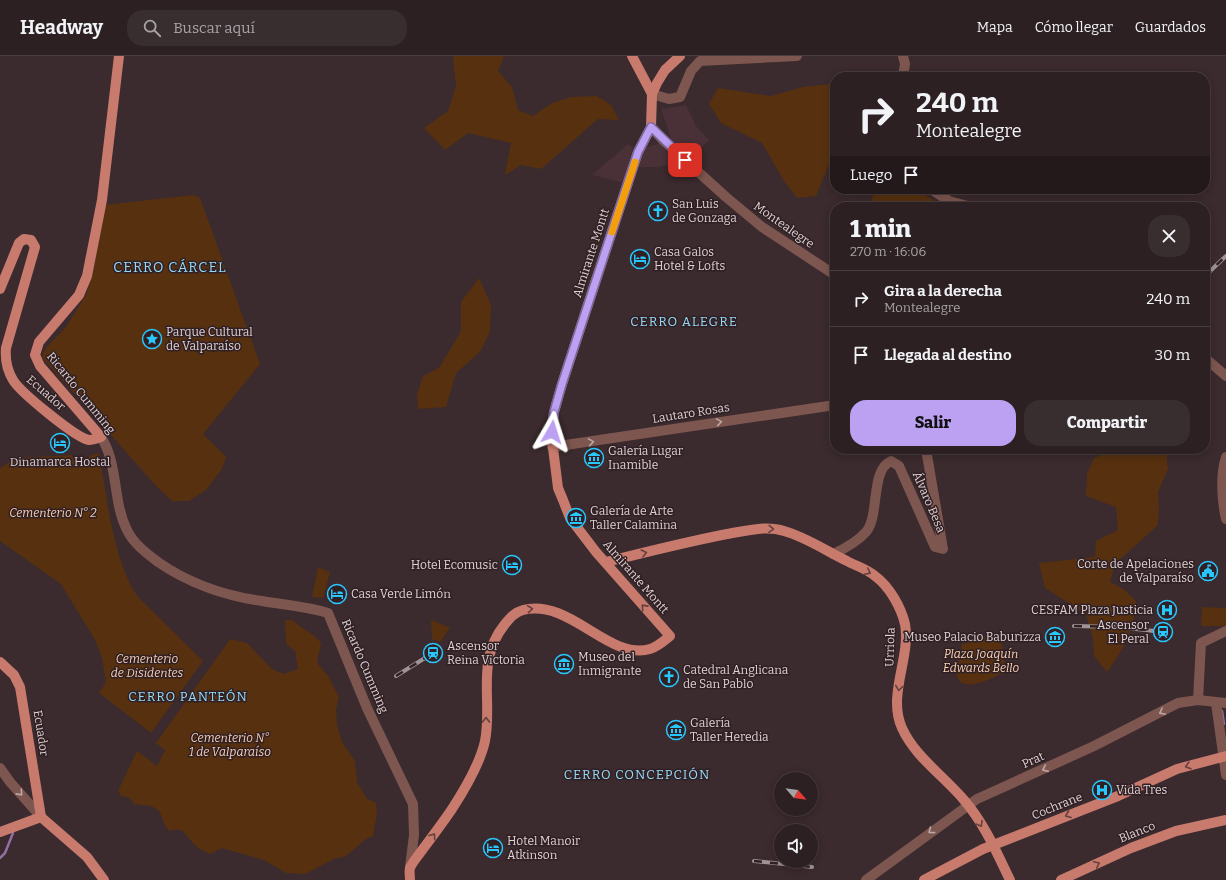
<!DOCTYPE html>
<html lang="es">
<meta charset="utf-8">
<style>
:root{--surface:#2c2022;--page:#382d2f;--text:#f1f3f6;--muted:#a6a3a5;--line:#483e40;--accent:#bca0f2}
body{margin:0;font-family:Bitter,serif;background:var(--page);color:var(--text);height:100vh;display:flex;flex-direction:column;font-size:15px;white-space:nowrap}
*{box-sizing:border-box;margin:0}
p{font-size:13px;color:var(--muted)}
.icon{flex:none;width:22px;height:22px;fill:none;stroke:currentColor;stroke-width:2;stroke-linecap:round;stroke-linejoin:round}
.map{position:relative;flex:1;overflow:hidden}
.drawer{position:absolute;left:830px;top:146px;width:380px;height:252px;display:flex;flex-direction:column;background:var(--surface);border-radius:16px;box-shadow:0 2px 10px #0003,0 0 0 1px var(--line)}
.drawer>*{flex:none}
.banner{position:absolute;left:830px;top:16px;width:380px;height:122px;border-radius:16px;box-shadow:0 2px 10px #0003,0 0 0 1px var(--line);background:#2c2022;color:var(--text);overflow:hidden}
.needle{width:26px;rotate:118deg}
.controls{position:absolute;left:774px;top:716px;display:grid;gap:8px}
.controls a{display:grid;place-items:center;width:44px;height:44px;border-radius:50%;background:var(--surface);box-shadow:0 2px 10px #0003,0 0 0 1px var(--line);font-size:20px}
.pin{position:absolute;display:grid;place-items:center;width:34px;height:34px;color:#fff;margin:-17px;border-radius:8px;box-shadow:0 2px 6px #0006}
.me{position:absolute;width:44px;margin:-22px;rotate:6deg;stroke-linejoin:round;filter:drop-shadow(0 0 3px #0008)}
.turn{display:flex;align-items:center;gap:14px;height:84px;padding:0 20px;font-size:18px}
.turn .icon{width:52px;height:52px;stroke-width:2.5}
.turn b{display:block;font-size:28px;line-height:34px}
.then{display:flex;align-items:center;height:38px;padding:0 20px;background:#0003;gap:8px;font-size:15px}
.round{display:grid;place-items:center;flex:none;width:42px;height:42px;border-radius:16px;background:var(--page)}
.overview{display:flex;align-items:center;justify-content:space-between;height:68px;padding:0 20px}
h1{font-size:24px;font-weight:800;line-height:30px}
.button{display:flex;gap:8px;margin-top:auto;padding:8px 20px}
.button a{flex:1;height:46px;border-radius:16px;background:var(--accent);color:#111;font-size:16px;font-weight:800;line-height:46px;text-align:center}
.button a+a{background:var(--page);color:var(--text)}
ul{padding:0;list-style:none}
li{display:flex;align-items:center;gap:12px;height:56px;padding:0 20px;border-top:1px solid var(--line)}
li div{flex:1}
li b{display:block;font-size:15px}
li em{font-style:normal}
header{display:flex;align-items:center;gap:24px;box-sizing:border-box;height:56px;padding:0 20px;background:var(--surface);border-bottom:1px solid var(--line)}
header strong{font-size:19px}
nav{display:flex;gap:22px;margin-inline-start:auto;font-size:14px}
.search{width:280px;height:36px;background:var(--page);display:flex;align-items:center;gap:10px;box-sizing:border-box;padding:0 14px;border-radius:16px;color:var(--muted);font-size:15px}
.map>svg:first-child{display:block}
.built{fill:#493137}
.green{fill:#57310f}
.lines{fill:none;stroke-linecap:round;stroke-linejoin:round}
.stream{stroke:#9070a2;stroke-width:2.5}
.minor{stroke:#7d564f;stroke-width:10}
.major{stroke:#c87a6d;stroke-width:10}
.rail-casing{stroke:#a09395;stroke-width:4}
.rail{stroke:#302024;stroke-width:2.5;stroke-dasharray:8;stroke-linecap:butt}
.oneway{stroke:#bca7a5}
.oneway2{stroke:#65403e}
.route-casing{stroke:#7a689d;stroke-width:10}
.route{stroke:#bca0f2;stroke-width:7}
.slow{stroke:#f59e0b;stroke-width:7}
.labels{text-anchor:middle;stroke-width:3;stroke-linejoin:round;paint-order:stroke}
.poi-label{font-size:12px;fill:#ded2d4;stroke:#302024;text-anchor:start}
.street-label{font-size:12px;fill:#ded2d4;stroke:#302024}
.park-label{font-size:12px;font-style:italic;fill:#f8d0b3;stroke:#302024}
.neighbourhood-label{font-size:13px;letter-spacing:1px;fill:#94d8f6;stroke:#302024}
.quarter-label{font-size:14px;letter-spacing:1px;fill:#94d8f6;stroke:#302024}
</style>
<header>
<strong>Headway</strong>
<div class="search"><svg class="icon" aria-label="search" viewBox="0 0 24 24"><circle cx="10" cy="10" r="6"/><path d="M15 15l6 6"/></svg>Buscar aquí</div>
<nav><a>Mapa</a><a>Cómo llegar</a><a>Guardados</a></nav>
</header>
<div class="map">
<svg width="1226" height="824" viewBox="0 0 1226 824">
<rect width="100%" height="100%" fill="#3b2a2e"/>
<g class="built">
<polygon points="686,49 696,70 709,84 689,103 667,83 671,82 661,53"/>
<polygon points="659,87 678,107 658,111 636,111 641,94"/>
<polygon points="628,88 633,91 624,127 592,119"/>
</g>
<g class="green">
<polygon points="454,0 504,0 498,15 512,31 518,54 533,60 552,47 571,41 597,40 611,49 619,64 598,63 541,113 521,109 505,119 511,87 468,77 445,94 424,72 448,55 456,30 453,5"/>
<polygon points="829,28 835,29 835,100 832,101 816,140 797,142 784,125 762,87 721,67 709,48 718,32 771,40 803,31"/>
<polygon points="876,133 921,133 925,139 945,151 869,151"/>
<polygon points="193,139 200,142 260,308 203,378 226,401 222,413 206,434 189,445 172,445 157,431 42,301 46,292 66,271 86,239 93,217 105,149"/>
<polygon points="479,222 491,249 490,276 480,296 456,317 446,351 418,353 417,339 423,320 439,312 461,275 461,246"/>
<path d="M1117,393H1166L1168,413L1158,436L1159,451L1158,469L1115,508L1110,526L1123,533L1136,545C1134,574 1124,593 1107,616L1094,600L1093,582L1086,558L1045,532L1039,507L1095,501L1096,485L1118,474L1116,451L1086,440L1087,418L1094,402Z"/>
<path d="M99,397C107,440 113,507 139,542L203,605L151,677L99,637L106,626L102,602L95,584L61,528L0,485V412L16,402L72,399L75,409L88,407L89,400Z"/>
<polygon points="318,511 330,516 323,542 312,541"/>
<polygon points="1202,551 1226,552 1226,570 1201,570"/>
<path d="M285,564H293C303,575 312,575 321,587L317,607L328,620L339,641L336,653L337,668L342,686L355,705L357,726L367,743L376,747L377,757L373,780L366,783L346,800L334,803L305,818L286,817L264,804L222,792L210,798C204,795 197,792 193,787C185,778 183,770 170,775C161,769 164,755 153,751C148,749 140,749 134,748L130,742L121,740L118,735L137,695L157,710L165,694L156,687L230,583L247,587L272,613L283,618L298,613L295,595L286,588Z"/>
<polygon points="431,564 450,572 440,586 432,583"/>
<path d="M1000,578L1005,610L1002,617C990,623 972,633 960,626L956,618L962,588Z"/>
</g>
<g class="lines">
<g class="stream">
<polyline points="1222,655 1224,668"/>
<polyline points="0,802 5,797 13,777"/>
</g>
<g class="minor">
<polyline points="903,0 905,8 903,21"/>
<polyline points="652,38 669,43 680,41 691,15 700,5 797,0"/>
<polyline points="651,71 664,85 726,141 762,171 835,219"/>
<polyline points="931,133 949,145 971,151"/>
<polyline points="1205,302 1226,320"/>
<path d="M101,381C119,409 112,444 127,474C133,487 146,497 158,506C188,527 226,540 262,545C285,549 306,550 328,557L367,652L413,748L414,779L410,811"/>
<polyline points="552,391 835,349"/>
<path d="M1226,401C1220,419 1222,445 1226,463"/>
<path d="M833,498C844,493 858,485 866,476C880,460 870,414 891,405L899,410L935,491L943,493L926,393"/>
<polyline points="1198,644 1201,587 1226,575"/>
<polyline points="1216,647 1226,719"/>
<polyline points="0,712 10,726 41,761"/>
<polyline points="866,824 977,743 1094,690 1178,647 1198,644 1226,647"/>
</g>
<g class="major">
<polyline points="632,0 652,38"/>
<path d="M0,233L19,187L24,183L31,184L35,191L6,292C5,303 7,314 13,324C20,336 76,382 89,384C93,384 98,382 101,381L40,310L35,299L39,286L79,239L87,220L102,144L119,0"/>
<path d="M606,506C646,496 686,486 727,478C745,475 766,469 784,475C806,481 826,495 847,505C856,510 867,513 875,520C889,530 901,551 905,568C911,602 887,639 902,672C915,701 944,720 964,744C984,767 997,797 1010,824"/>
<polyline points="0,606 14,619 20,631 41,761"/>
<polyline points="41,761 87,801 104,824"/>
<polyline points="0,776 41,761"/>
<path d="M410,824C410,820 409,815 410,812C412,807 417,801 420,797C431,782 442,768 452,753C465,733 480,708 485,685C493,644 475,605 505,568C510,562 515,556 523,554C570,542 609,605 650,593C657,591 664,585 670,580L596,496L570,462L563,444L558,432L551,376L554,356L562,328L638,96L651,71L652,38L657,27L665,14L680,0"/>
<polyline points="924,824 983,793 1118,740 1177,713 1226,700"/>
<polyline points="1061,824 1131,792 1176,775 1226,764"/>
</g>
<g class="rail-casing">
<g id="rail">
<polyline points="1205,220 1226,200"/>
<polyline points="1074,570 1118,571 1163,576"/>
<polyline points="396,620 433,597"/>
<polyline points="754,805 812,811"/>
</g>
</g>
<use href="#rail" class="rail"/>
</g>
<defs><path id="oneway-chevron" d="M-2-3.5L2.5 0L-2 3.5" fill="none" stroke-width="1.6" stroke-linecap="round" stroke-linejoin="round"/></defs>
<g class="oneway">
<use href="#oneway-chevron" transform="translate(719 366) rotate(-9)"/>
<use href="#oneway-chevron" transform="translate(591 386) rotate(-9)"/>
<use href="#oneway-chevron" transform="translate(1162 656) rotate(153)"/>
<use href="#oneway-chevron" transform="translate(1045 713) rotate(156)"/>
<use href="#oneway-chevron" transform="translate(20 737) rotate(48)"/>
<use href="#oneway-chevron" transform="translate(931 775) rotate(143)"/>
</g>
<g class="oneway2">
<use href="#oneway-chevron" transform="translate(771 473) rotate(3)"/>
<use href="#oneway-chevron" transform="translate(644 497) rotate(-14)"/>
<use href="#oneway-chevron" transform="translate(868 516) rotate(27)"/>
<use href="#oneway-chevron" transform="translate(644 551) rotate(-132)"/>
<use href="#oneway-chevron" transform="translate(530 553) rotate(-6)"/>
<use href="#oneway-chevron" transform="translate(899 632) rotate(98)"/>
<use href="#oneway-chevron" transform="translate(486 664) rotate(-90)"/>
<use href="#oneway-chevron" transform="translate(1188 710) rotate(164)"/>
<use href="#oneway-chevron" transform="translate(1068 759) rotate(158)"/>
<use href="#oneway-chevron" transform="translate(980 768) rotate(60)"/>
<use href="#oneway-chevron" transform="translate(433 780) rotate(-54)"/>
<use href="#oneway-chevron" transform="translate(1097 808) rotate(-25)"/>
</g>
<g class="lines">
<g class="route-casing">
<polyline id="route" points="552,376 554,356 562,328 638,96 651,71 685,104"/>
</g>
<use href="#route" class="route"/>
<polyline class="slow" points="612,176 635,106"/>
</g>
<defs>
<g id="church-ring" transform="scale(1)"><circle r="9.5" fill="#302024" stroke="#28c8ff" stroke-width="1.5"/><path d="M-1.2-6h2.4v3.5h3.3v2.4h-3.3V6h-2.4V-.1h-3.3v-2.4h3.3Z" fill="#28c8ff"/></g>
<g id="hotel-ring" transform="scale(1)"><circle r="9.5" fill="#302024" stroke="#28c8ff" stroke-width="1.5"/><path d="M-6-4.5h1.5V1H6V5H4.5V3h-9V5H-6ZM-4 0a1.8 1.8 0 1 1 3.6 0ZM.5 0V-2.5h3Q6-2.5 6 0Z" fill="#28c8ff"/></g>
<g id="sight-ring" transform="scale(1)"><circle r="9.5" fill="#302024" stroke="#28c8ff" stroke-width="1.5"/><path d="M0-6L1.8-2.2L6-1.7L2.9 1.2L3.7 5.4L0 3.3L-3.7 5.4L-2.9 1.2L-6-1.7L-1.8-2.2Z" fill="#28c8ff"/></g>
<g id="museum-ring" transform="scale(1)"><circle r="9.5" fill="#302024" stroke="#28c8ff" stroke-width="1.5"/><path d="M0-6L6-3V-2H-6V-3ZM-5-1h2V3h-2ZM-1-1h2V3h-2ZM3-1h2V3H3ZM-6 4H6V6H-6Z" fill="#28c8ff"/></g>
<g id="civic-ring" transform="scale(1)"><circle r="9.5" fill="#302024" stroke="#28c8ff" stroke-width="1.5"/><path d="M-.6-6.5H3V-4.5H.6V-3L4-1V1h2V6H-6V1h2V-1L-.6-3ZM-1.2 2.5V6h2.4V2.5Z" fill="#28c8ff"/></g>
<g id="hospital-ring" transform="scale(1)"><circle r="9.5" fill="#302024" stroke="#28c8ff" stroke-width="1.5"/><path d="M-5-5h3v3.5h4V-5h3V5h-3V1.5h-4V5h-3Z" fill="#28c8ff"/></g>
<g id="station-ring" transform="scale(1)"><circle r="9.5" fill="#302024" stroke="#28c8ff" stroke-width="1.5"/><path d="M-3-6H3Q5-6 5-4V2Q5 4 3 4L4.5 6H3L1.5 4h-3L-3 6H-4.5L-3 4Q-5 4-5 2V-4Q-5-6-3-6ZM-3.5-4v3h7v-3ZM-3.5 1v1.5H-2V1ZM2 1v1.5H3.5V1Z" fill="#28c8ff"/></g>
</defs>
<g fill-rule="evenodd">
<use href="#church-ring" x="658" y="155"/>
<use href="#hotel-ring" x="640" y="203"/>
<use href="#sight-ring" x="152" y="283"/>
<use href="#hotel-ring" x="60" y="387"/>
<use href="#museum-ring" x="594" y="402"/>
<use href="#museum-ring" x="576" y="462"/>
<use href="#hotel-ring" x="512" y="509"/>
<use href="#civic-ring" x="1208" y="515"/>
<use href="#hotel-ring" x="337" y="538"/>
<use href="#hospital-ring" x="1167" y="554"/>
<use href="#station-ring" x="1163" y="576"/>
<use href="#museum-ring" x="1055" y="581"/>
<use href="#station-ring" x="433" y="597"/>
<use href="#museum-ring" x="564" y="608"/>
<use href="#church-ring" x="669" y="621"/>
<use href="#museum-ring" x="676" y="674"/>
<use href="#hospital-ring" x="1102" y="734"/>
<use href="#hotel-ring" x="493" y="792"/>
</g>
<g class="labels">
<g class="poi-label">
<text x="672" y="152">San Luis<tspan x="672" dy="14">de Gonzaga</tspan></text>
<text x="654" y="200">Casa Galos<tspan x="654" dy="14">Hotel &amp; Lofts</tspan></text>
<text x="166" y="280">Parque Cultural<tspan x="166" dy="14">de Valparaíso</tspan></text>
<text x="608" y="399">Galería Lugar<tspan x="608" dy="14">Inamible</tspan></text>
<text x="60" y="410" text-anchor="middle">Dinamarca Hostal</text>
<text x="590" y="459">Galería de Arte<tspan x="590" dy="14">Taller Calamina</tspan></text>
<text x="1194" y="512" text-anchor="end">Corte de Apelaciones<tspan x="1194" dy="14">de Valparaíso</tspan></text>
<text x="498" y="513" text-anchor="end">Hotel Ecomusic</text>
<text x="351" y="542">Casa Verde Limón</text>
<text x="1153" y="558" text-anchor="end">CESFAM Plaza Justicia</text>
<text x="1149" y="573" text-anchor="end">Ascensor<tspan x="1149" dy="14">El Peral</tspan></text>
<text x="1041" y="585" text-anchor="end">Museo Palacio Baburizza</text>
<text x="447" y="594">Ascensor<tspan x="447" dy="14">Reina Victoria</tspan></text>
<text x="578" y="605">Museo del<tspan x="578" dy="14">Inmigrante</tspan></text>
<text x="683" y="618">Catedral Anglicana<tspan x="683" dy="14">de San Pablo</tspan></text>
<text x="690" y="671">Galería<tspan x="690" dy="14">Taller Heredia</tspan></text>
<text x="1116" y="738">Vida Tres</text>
<text x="507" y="789">Hotel Manoir<tspan x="507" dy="14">Atkinson</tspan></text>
</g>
<g class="street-label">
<text transform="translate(784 169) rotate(35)" y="4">Montealegre</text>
<text transform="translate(591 197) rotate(-72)" y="4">Almirante Montt</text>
<text transform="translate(46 337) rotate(41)" y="4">Ecuador</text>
<text transform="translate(81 337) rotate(51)" y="4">Ricardo Cumming</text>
<text transform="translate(691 357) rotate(-9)" y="4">Lautaro Rosas</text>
<text transform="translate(929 446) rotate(67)" y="4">Álvaro Besa</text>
<text transform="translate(636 521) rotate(49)" y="4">Almirante Montt</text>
<text transform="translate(890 591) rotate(-88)" y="4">Urriola</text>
<text transform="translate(365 610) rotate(67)" y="4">Ricardo Cumming</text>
<text transform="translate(41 677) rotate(81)" y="4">Ecuador</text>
<text transform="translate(1033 704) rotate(-24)" y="4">Prat</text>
<text transform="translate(1057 750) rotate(-22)" y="4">Cochrane</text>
<text transform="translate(1137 776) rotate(-22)" y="4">Blanco</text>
</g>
<g class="park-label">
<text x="53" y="461">Cementerio N° 2</text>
<text x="981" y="602">Plaza Joaquín<tspan x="981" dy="14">Edwards Bello</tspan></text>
<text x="147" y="607">Cementerio<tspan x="147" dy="14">de Disidentes</tspan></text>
<text x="230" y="686">Cementerio N°<tspan x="230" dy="14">1 de Valparaíso</tspan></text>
</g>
<g class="neighbourhood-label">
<text x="684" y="270">CERRO ALEGRE</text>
<text x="188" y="645">CERRO PANTEÓN</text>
<text x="637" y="723">CERRO CONCEPCIÓN</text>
</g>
<g class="quarter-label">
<text x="170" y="216">CERRO CÁRCEL</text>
</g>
</g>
</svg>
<div class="controls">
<a><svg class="needle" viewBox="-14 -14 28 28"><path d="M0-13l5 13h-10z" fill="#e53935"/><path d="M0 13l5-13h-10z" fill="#a6a3a5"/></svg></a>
<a><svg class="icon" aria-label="sound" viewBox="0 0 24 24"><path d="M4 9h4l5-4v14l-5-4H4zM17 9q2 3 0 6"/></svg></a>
</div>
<div class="pin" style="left:685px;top:104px;background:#d93025"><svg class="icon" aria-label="arrive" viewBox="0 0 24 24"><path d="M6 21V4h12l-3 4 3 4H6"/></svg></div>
<svg class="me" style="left:552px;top:376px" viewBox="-20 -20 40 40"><path d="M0-17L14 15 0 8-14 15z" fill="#bca0f2" stroke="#fff" stroke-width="4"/></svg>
<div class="banner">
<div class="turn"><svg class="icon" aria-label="right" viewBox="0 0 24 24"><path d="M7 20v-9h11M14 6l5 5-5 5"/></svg><div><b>240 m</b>Montealegre</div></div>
<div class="then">Luego<svg class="icon" aria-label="arrive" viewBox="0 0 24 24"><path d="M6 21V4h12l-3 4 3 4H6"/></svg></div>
</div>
<section class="drawer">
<div class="overview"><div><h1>1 min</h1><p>270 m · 16:06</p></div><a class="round"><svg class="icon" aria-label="close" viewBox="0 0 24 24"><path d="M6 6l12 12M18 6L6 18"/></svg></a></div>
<ul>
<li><svg class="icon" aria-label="right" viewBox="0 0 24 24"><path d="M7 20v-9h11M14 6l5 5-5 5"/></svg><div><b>Gira a la derecha</b><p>Montealegre</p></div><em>240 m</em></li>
<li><svg class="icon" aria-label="arrive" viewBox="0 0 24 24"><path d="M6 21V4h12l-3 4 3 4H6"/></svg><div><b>Llegada al destino</b></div><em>30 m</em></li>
</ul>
<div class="button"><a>Salir</a><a>Compartir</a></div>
</section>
</div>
